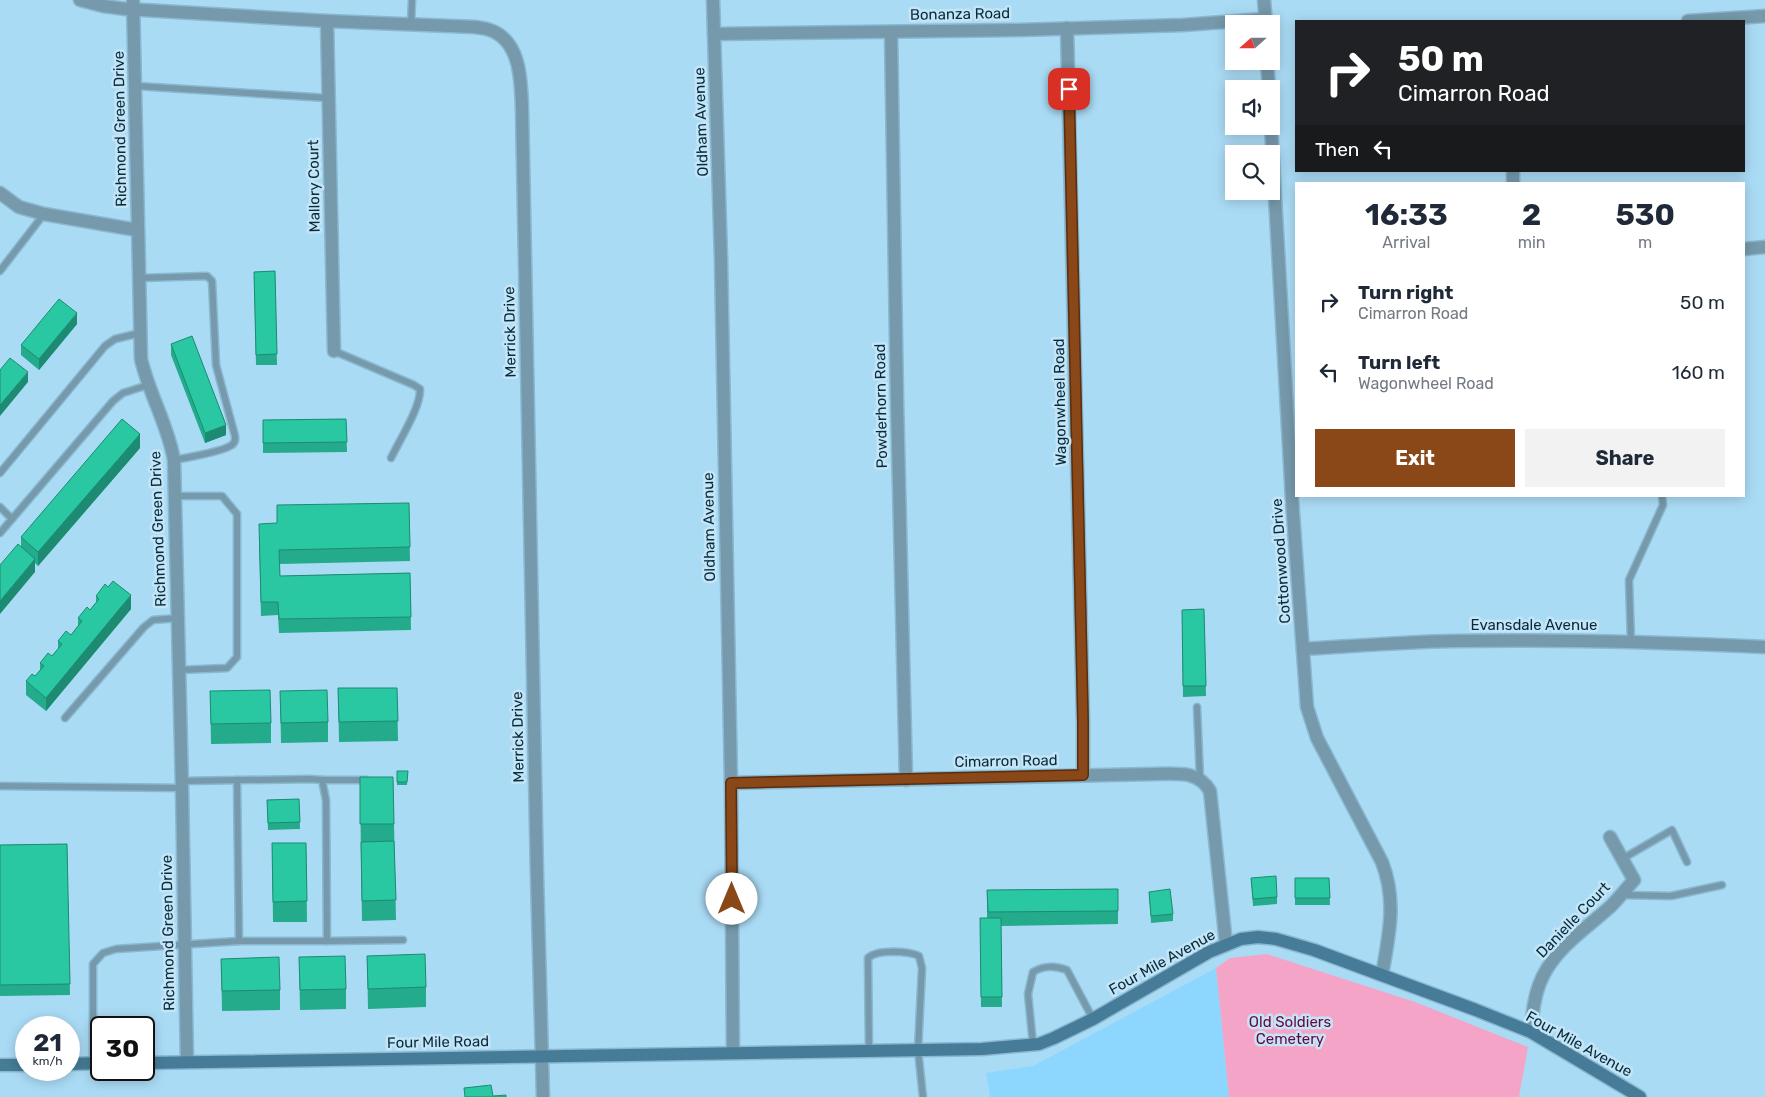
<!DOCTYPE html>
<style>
:root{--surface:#fff;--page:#f2f2f3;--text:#1f2937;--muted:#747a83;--accent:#8a4717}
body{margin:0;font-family:Rubik,sans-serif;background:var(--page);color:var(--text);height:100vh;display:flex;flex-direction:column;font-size:19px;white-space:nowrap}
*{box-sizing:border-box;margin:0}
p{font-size:16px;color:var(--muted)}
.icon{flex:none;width:28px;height:28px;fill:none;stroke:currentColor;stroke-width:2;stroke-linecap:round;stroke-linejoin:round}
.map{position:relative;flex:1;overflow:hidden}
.side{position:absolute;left:1295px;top:182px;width:450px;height:315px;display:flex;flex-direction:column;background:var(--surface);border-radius:0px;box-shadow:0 2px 12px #0003}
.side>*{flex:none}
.guide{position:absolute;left:1295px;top:20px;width:450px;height:152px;border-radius:0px;box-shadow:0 2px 12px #0003;background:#202124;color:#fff;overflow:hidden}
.needle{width:32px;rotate:249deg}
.controls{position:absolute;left:1225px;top:15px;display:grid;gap:10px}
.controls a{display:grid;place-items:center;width:55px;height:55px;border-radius:0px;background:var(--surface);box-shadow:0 2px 12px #0003;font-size:25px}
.speed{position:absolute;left:15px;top:1016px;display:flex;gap:10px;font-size:25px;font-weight:700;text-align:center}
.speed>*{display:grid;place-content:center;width:65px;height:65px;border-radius:50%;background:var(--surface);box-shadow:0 2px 12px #0003;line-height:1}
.speed small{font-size:12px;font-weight:400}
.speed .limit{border:2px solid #111;border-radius:8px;background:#fff;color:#111}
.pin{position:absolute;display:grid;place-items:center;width:42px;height:42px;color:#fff;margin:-21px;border-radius:10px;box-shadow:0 2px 8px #0006}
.me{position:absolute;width:55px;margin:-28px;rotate:0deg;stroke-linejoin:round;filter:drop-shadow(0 0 4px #0008)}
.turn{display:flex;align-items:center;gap:18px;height:105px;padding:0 20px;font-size:22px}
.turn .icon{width:65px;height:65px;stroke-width:2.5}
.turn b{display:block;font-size:35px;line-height:42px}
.then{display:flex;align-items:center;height:48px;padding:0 20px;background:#0003;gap:10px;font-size:19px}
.eta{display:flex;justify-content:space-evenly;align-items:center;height:85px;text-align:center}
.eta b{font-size:30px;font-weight:700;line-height:35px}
.primary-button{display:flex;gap:10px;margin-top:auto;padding:10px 20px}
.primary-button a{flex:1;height:58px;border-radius:0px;background:var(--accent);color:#fff;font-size:20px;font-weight:700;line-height:58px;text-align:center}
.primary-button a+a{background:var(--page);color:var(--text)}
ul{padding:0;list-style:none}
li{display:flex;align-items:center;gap:15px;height:70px;padding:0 20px}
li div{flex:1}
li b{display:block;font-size:19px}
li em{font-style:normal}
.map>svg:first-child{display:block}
.built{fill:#8dd7fe}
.green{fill:#f4a5c7}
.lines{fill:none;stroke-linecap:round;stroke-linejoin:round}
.lane-casing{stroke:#89b8d0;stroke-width:9}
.street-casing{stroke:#89b8d0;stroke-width:15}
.secondary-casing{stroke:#89b8d0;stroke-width:15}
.lane{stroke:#7699ab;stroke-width:6}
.street{stroke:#7699ab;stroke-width:12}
.secondary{stroke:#467c97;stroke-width:12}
.wall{fill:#23ab8b}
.shaded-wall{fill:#1d8b71}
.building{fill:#29c7a2;stroke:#1d8b71}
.route-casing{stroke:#5a2e0f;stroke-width:12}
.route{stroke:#8a4717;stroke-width:9}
.labels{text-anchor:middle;stroke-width:5;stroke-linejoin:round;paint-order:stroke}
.street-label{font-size:15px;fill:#052c3d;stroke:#c5e5f7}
.park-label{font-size:15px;fill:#66083f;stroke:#c5e5f7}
</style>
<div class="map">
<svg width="1765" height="1097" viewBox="0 0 1765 1097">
<rect width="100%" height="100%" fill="#aadbf5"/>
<polygon class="built" points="1216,968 1229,1097 990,1097 986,1073 1033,1066"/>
<polygon class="green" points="1267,954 1415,1002 1528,1047 1519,1097 1229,1097 1216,968 1230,958"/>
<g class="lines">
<g class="lane-casing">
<g id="lane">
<polyline points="411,25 412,0"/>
<polyline points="136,86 328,98"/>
<polyline points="0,271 44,214"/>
<path d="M139,278L207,276L212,281L216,365L235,436C235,440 236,441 233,444C227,451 185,458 174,460"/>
<path d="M334,351L414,385L420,389C421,407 399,441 391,458"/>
<polyline points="0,473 105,346 115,339 140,333"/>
<polyline points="176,496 222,496 237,514 237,657 227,668 179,670"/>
<polyline points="0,507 12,519"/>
<polyline points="0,533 113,401 123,393 148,385"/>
<polyline points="1631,642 1629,580 1663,505 1662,496"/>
<polyline points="1197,707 1200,779"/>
<polyline points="65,718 144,627 153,620 178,618"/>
<polyline points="237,780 239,941"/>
<polyline points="322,780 366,780"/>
<polyline points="0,786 182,788"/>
<polyline points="1622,859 1672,830 1687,862"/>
<polyline points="1622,895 1671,896 1722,885"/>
<polyline points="327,941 403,940"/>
<path d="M1033,1044L1028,994L1033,972C1045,965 1054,966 1067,970L1093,1019"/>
<path d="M869,1051L868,958C877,949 909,951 919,956L922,968L918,1050L923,1097"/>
<polyline points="93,1064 93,964 103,953 116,949 239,941 327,941 326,800 322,780 311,779 182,781"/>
</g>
</g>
<g class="street-casing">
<g id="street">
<path d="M80,0L103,6L126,9L327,21L475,27C480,28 485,28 490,30C521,41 521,81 522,108L537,876L543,1097"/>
<path d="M133,0L141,359C149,394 168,425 174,460L182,788L187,1062"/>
<polyline points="713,0 721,259 731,783 733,1053"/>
<polyline points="1264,0 1266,24"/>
<polyline points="327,21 334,351"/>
<polyline points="1688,21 1765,16"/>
<polyline points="1067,28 1083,721 1083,775"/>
<polyline points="891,32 897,400 906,780"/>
<polyline points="714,34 1019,30 1183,25 1265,19"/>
<polyline points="1267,61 1269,89"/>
<path d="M1271,125L1292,499L1307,707L1317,738L1382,862C1397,901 1389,935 1382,975"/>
<polyline points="1513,184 1513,171"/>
<polyline points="0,193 19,207 44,214 137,230"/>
<polyline points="1744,249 1765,247"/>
<path d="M1303,649C1354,646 1404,642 1454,641C1558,639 1662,642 1765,647"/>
<path d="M731,783L1155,774C1177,774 1198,770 1210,791L1226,944"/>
<path d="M1531,1032C1532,1014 1534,993 1543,976C1557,947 1588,927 1611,906C1619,898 1626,889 1634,880L1610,837"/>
</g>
</g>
<g class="secondary-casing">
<g id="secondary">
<polyline points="144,1063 982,1049 1039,1044 1054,1038 1093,1019 1209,952 1241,939 1258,937 1276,939 1314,950 1476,1010 1531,1032 1640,1097"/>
<polyline points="69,1064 101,1063"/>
<polyline points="0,1065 26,1065"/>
</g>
</g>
<use href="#lane" class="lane"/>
<use href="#street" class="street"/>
<use href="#secondary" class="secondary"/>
</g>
<g class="wall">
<polygon points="275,271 277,365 256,365 254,272"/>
<polygon points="77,324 39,370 21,355 21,345"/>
<polygon points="171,344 226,435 205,443 171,355"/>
<polygon points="346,419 347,452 263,453 263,420"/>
<polygon points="140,448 38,566 35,563 35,572 21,547 21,537"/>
<polygon points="409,503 410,561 280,564 280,576 410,573 411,630 279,633 278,615 261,616 259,537"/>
<polygon points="96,596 131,609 46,711 26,695 26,681 35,676 40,670 40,663 52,656 58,649 58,641 71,635 78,626 78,618 90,610 96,603"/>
<polygon points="1204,609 1206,696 1183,697 1182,610"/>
<polygon points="338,688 397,688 398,741 339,742"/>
<polygon points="210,691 271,723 271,743 211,744"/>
<polygon points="280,691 328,722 328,742 281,743"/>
<polygon points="397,771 408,771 407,785 397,785"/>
<polygon points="360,777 394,824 396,920 362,921 361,862"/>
<polygon points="299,799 300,829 268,830 267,800"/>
<polygon points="272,843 306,843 307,922 273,922"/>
<polygon points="67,844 70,995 0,996 0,845"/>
<polygon points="1251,878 1277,897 1277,904 1253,906"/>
<polygon points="1295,878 1329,878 1330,905 1295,905"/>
<polygon points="1118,889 1118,924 1001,926 1002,1007 981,1007 980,918 987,918 987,890"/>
<polygon points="1149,892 1173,914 1173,921 1151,923"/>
<polygon points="367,956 426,987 426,1007 368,1009"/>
<polygon points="299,957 346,989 346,1009 300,1010"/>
<polygon points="221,959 280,990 280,1010 222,1011"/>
</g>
<g class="shaded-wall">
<polygon points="77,313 77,324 39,370 39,359"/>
<polygon points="28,372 28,382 0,416 0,405"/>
<polygon points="226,425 226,435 205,443 205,433"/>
<polygon points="140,434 140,448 38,566 38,552"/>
<polygon points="35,559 35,572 0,614 0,601"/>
<polygon points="131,595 131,609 46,711 46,698"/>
</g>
<g class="building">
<polygon points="275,271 277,354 256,355 254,272"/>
<polygon points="59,299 77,313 39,359 21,345"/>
<polygon points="192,336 226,425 205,433 171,344"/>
<polygon points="10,358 28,372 0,405 0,370"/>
<polygon points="122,419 140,434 38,552 21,537"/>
<polygon points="346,419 347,442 263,443 263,420"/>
<polygon points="409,503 410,547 279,550 280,576 410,573 411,617 279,619 278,602 261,602 259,524 277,523 277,505"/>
<polygon points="18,544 35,559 0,601 0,565"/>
<polygon points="113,581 131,595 46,698 26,681 32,674 35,676 44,666 40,663 48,653 52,656 62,644 58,641 66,631 71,635 82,621 78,618 87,607 90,610 99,599 96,596 105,584 108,587"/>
<polygon points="1204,609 1206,686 1183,686 1182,610"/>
<polygon points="338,688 397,688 398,721 339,722"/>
<polygon points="270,690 271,723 211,724 210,691"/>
<polygon points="327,690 328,722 281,723 280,691"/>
<polygon points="397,771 408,771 407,782 397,782"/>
<polygon points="360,777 393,777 394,824 360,824"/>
<polygon points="299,799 300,822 268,823 267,800"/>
<polygon points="394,841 396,900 362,901 361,842"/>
<polygon points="272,843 306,843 307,901 273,902"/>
<polygon points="67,844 70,984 0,985 0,845"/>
<polygon points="1276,876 1277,897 1253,899 1251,878"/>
<polygon points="1295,878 1329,878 1330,898 1295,898"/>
<polygon points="1118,889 1118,911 988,912 987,890"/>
<polygon points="1170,889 1173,914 1151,916 1149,892"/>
<polygon points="980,918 1001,918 1002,997 981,997"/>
<polygon points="425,954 426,987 368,989 367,956"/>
<polygon points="345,956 346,989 300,990 299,957"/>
<polygon points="279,957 280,990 222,991 221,959"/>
<polygon points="491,1085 493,1096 506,1095 506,1097 465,1097 464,1088"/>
</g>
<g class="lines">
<g class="route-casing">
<polyline id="route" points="732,899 731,783 1083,775 1083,721 1069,89"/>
</g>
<use href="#route" class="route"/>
</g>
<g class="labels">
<g class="street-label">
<text transform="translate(960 14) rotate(-1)" y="5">Bonanza Road</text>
<text transform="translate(701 122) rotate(-92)" y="5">Oldham Avenue</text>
<text transform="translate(120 129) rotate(-91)" y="5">Richmond Green Drive</text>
<text transform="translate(314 186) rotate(-91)" y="5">Mallory Court</text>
<text transform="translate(510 332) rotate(-91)" y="5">Merrick Drive</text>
<text transform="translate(1060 402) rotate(-91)" y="5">Wagonwheel Road</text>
<text transform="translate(881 406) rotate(-91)" y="5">Powderhorn Road</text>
<text transform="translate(709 527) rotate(-91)" y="5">Oldham Avenue</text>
<text transform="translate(158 529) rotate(-92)" y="5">Richmond Green Drive</text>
<text transform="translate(1281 561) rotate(-94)" y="5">Cottonwood Drive</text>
<text x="1534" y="630">Evansdale Avenue</text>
<text transform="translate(518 737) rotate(-91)" y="5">Merrick Drive</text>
<text transform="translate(1006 761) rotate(-1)" y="5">Cimarron Road</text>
<text transform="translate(1573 920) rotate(-46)" y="5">Danielle Court</text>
<text transform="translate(168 933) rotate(-91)" y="5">Richmond Green Drive</text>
<text transform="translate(1162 962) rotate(-29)" y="5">Four Mile Avenue</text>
<text transform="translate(438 1042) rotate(-1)" y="5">Four Mile Road</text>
<text transform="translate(1579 1044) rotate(29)" y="5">Four Mile Avenue</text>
</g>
<g class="park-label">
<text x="1290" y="1027">Old Soldiers<tspan x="1290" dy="17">Cemetery</tspan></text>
</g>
</g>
</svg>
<div class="controls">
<a><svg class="needle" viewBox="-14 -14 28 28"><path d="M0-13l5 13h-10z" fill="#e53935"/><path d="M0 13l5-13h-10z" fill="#747a83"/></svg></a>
<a><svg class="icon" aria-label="sound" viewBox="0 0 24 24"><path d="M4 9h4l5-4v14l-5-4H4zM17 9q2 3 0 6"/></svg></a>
<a><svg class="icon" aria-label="search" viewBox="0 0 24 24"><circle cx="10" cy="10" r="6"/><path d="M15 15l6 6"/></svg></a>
</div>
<div class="speed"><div>21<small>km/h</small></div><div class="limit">30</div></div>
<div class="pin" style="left:1069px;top:89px;background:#d93025"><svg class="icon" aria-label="arrive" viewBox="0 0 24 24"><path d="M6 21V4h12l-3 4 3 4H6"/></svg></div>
<svg class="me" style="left:732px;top:899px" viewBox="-20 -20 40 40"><circle r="19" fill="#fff"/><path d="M0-13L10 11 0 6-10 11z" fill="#8a4717"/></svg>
<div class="guide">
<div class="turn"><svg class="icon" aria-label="right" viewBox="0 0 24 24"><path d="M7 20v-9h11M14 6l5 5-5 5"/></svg><div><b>50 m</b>Cimarron Road</div></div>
<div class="then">Then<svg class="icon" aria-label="left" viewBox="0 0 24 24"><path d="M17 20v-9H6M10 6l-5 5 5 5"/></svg></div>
</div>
<section class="side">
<div class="eta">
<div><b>16:33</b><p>Arrival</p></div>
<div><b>2</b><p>min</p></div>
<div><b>530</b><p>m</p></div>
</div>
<ul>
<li><svg class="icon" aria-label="right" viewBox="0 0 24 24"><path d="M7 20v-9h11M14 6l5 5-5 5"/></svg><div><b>Turn right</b><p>Cimarron Road</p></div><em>50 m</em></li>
<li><svg class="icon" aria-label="left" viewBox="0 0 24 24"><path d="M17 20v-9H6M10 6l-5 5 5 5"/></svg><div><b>Turn left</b><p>Wagonwheel Road</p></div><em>160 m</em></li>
</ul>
<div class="primary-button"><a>Exit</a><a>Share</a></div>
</section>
</div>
